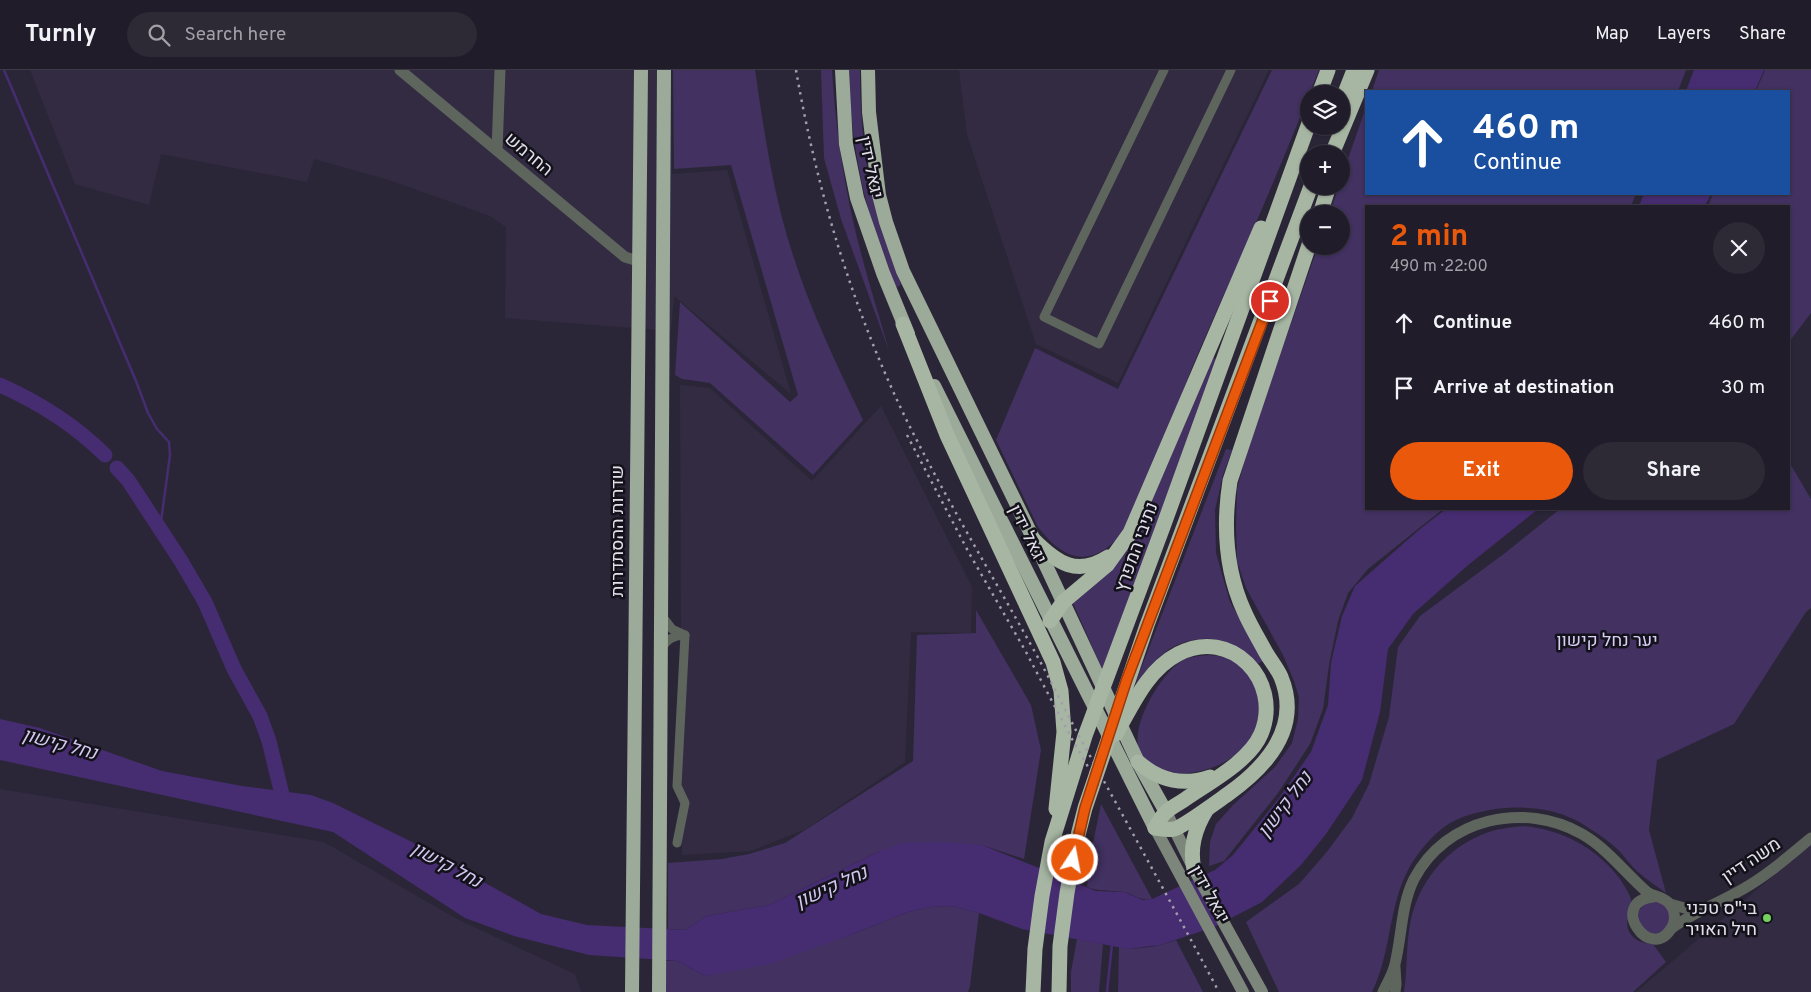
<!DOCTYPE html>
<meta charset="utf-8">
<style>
:root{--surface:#201c29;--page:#2d2935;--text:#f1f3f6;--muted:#a2a1a8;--line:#3d3a46;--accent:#ea580c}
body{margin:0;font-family:Overpass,Heebo,sans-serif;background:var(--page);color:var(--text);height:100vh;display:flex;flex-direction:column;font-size:19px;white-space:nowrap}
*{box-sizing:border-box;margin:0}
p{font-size:16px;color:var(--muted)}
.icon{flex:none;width:28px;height:28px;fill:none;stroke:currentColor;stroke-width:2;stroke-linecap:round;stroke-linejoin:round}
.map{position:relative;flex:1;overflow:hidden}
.sheet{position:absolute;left:1365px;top:135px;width:425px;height:305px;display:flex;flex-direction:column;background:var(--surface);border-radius:0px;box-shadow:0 1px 4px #0004,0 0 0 1px var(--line)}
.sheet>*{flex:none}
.guide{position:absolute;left:1365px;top:20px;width:425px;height:105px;border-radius:0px;box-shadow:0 1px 4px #0004,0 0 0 1px var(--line);background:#1a4fa0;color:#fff;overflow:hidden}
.tools{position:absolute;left:1300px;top:15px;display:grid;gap:10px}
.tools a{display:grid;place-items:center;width:50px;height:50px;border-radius:50%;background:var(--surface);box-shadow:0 1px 4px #0004,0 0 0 1px var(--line);font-size:25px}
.pin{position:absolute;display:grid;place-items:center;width:42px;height:42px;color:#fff;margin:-21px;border:2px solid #fff;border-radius:50%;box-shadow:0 1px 5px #0007}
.me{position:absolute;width:55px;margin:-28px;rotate:11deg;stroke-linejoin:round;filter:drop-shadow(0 0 4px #0008)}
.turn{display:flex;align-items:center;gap:18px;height:105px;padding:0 25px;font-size:22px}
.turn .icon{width:65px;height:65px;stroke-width:2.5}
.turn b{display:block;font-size:35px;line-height:42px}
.round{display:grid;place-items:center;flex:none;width:52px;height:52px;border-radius:26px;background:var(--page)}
.summary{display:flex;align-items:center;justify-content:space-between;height:85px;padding:0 25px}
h1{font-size:30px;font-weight:700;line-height:38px;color:var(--accent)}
.cta{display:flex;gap:10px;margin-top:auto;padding:10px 25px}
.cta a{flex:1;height:58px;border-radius:30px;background:var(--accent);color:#fff;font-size:20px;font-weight:700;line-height:58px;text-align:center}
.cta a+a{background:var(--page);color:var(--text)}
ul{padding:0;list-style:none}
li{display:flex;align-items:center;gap:15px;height:65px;padding:0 25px}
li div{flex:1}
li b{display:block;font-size:19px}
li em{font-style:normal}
header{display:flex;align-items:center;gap:30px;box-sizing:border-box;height:70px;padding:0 25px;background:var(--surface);border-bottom:1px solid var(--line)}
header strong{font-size:24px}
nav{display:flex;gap:28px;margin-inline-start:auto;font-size:18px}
.search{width:350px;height:45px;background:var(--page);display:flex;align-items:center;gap:12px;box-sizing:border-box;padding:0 18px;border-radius:28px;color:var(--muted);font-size:19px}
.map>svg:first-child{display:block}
.built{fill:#332b42}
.green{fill:#423161}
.water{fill:#462c70}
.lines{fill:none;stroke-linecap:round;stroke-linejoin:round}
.stream{stroke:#462c70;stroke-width:2.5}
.river{stroke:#462c70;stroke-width:15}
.minor{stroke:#5e655d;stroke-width:9}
.tertiary{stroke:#5e655d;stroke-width:11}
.secondary{stroke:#7c867a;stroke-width:12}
.trunk{stroke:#9caa99;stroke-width:14}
.motorway{stroke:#a7b6a3;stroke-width:15}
.rail{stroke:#a29fac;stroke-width:2.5;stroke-dasharray:2.5 5;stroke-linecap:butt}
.route-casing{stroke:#983908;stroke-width:12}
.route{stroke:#ea580c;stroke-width:9}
.poi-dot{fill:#73d25d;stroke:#131119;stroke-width:2}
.labels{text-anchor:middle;stroke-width:5;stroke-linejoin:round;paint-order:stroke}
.street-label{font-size:18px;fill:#e3e0eb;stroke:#131119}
.park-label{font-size:18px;fill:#d8cdf6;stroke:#131119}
.poi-label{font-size:18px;fill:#e3e0eb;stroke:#131119;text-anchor:end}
.water-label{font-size:19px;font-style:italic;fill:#d3c7f0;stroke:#131119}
</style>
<header>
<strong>Turnly</strong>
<div class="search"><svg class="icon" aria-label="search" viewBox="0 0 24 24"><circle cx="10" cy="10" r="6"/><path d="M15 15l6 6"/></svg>Search here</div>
<nav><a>Map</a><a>Layers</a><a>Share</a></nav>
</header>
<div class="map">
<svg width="1811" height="922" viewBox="0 0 1811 922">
<rect width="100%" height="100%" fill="#2b2637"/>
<g class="built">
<polygon points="30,0 671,0 672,104 727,100 791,324 674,226 671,261 505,248 506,157 490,146 389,110 314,89 307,112 161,84 149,135 75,114"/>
<polygon points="959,0 1269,0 1118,313 1036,274 967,65"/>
<polygon points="680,315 710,318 812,411 881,336 972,517 971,563 911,562 905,692 806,759 751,781 682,785"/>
<polygon points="0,719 324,772 455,848 575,904 581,922 0,922"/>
<polygon points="1811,774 1811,922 1636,922"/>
</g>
<g class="green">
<path d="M673,0H755C764,61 773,123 792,182C810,240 837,295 863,350L813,405L710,313L682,309L675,305L680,232L790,332L798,325L731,95L674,99Z"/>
<path d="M821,0H832C835,51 842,101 853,151C863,195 877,238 889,281L841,149L824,88Z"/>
<path d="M849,0H860C860,36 863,83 871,119C879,151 890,183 901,215L895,218C866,148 850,76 849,0Z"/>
<path d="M1272,0H1319C1298,52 1277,105 1254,157C1233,205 1211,252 1191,300C1174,344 1157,390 1136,433C1131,445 1126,460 1116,470C1086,500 1060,486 1038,457L996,370L1035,278L1118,319Z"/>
<polygon points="1379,0 1686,0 1678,21 1372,21"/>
<polygon points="1765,0 1811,0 1811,243 1789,272 1789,136 1708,136 1713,124 1789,124 1789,21 1756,21"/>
<polygon points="1366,37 1366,124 1636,124 1631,136 1366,136 1366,439 1443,439 1368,499 1348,523 1338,551 1329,595 1323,639 1310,674 1278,723 1224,791 1209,796 1210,772 1216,754 1233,735 1275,697 1292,673 1298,649 1299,627 1294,611 1283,585 1246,518 1237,491 1236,457 1237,419 1250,371 1318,176 1341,176 1341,144 1329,144 1339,116 1341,116 1341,109"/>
<polygon points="1213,288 1218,289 1103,601 1072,531 1144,448"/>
<path d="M1226,379L1232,380L1223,405L1215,440L1216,483L1230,532L1264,591L1257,594C1249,585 1238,576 1226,572C1206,565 1180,570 1164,583C1153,591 1144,603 1135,614Z"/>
<path d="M1789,392L1811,429V538L1806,542L1734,654L1657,690L1649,760L1666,823C1657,816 1647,810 1638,802C1630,795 1624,785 1615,777C1605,768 1592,760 1581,753C1546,732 1493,734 1456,750C1437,758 1416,784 1407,802C1388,840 1391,884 1372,922H1279L1246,852L1299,814L1326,783L1352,748L1369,714L1389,647L1398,577L1420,546L1505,483L1560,439H1789Z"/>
<polygon points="976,540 1031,635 1041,680 1024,789 982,775 878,782 769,835 706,846 686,860 668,859 668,793 722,789 749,784 785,773 913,691 917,565 976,563"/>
<path d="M1209,585C1218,586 1227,587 1235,591C1263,605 1265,648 1249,672C1234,694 1185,713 1160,698C1155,695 1148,692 1144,688C1122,666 1161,602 1183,590C1191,586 1200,586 1209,585Z"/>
<path d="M1101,734L1152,829C1139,831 1136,825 1124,822C1111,820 1099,822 1087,817L1091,783Z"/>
<path d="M1525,756C1563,760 1598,779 1620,809C1624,816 1629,822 1631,829C1634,841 1622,851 1630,863C1635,872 1645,873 1653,874L1666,892L1633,922H1404C1407,902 1406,882 1409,861C1414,819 1441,782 1481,765C1494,759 1510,757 1525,756Z"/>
<polygon points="1660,831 1671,842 1668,858 1654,865 1640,857 1638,842 1645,833"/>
<polygon points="951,836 979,843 970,916 968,922 666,922 665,891 678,891 705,906 853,864 908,842 931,837"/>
<polygon points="1077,869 1103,874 1099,922 1071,922 1071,902"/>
<path d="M1176,870L1203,922H1118L1119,877C1138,881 1159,876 1176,870Z"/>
</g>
<g class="water">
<polygon points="1694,0 1764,0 1755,21 1686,21"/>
<polygon points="1644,124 1711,124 1705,136 1639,136"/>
<polygon points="1446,439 1538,439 1467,496 1413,544 1388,579 1380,642 1362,710 1326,764 1301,795 1262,832 1214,857 1160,875 1128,879 1022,859 979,843 951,836 931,837 908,842 853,864 766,895 705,906 678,891 589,885 514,866 465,848 333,762 0,690 0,649 40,658 162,701 242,716 311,725 333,733 410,771 541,844 587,855 686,860 706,846 769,835 878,782 902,773 942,772 982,775 1096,821 1124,822 1143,830 1152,829 1215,800 1233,785 1279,728 1311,682 1328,635 1331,593 1342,546 1355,516 1420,459"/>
</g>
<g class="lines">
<g class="stream">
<polyline points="4,0 136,311 148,343 157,359 169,372 170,385 160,459"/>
<polyline points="1107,922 1112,874"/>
</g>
<g class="river">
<path d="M0,315C38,332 76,356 105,385"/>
<polyline points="117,398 128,410 181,491 205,532 234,599 260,646 269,671 286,741"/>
</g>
<g class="minor">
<polyline points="1164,0 1044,247 1099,274 1231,0"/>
<polyline points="662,546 672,559 685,565"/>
<path d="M661,579C667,569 673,566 684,565"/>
<polyline points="677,773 685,733 677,716 685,565"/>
</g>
<g class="tertiary">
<polyline points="400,0 625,187 638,191"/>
<polyline points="497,80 500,0"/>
<polyline points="1670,834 1688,839 1703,837"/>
<path d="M1672,858C1694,842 1719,833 1743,819C1768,805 1789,786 1811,768"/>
<path d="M1383,922C1387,913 1393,904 1395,894C1402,866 1401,835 1414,809C1446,748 1524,731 1582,764C1608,779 1625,803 1647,822C1653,826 1659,826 1665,830C1674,835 1677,848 1672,857C1651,895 1607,832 1653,827"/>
<polyline points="1395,922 1396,914 1395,897"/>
</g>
<g class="secondary">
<polyline points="1166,742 1194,799 1262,922"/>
<polyline points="1155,758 1243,922"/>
</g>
<g class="trunk">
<polyline points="842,0 846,74 857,128 883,203 908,264"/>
<polyline points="868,0 869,42 879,125 886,152 903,201 1034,470 1138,692 1166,742"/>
<polyline points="934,316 1155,758"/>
<polyline points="632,922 641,0"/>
<polyline points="659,922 664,0"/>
</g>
<g class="motorway">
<polyline points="1319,24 1328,0"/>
<polyline points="1341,33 1354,0"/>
<polyline points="1332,84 1367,0"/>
<polyline points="1320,144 1329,116"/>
<polyline points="903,254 947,365 1053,592 1061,621 1064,662 1056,739"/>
<path d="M1034,470C1057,493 1077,507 1108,487"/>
<polyline points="1050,551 1063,532 1107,495 1130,463 1261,158"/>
<path d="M1116,664C1132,636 1147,600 1178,584C1231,556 1283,611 1261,664C1249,692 1208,713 1184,730C1178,734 1170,738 1165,743C1161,747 1158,753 1155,758"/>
<path d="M1138,692C1160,711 1183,716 1210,707"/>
<path d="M1155,758C1160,759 1168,760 1174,759C1183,757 1218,731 1228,724C1266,697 1302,658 1281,607C1277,598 1270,590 1265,581C1258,568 1250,555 1244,541C1225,499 1223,456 1230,411L1309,175"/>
<path d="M1194,799C1189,777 1195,758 1207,739"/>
<polyline points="1033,922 1035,879 1042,826 1052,772 1085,666 1163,457 1309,53"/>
<polyline points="1059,922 1060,876 1067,823 1076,773 1085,738 1147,555 1311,116"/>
</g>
<g class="rail">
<path d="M796,0C817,121 853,240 907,351C945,427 989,500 1031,575C1048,605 1063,636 1079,666C1126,751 1173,836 1219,922"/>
<polyline points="907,365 969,483 1026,582 1072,669 1099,716"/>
</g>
</g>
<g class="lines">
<g class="route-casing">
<polyline id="route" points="1073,790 1085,738 1127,609 1270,231"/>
</g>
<use href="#route" class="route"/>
</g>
<circle class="poi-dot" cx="1767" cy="848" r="5"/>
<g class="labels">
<g class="street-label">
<text transform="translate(529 84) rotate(40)" y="6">החרמש</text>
<text transform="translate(871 97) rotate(78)" y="6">יגאל ידין</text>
<text transform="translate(617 461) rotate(-90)" y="6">שדרות ההסתדרות</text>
<text transform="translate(1028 464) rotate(64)" y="6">יגאל ידין</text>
<text transform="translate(1136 477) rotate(-70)" y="6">נתיבי המפרץ</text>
<text transform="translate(1751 790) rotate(-34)" y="6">משה דיין</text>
<text transform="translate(1210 824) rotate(61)" y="6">יגאל ידין</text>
</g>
<g class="park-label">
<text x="1607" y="576">יער נחל קישון</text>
</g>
<g class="poi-label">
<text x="1757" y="844">בי"ס טכני<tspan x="1757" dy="21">חיל האויר</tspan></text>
</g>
<g class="water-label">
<text transform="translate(60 673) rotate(15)" y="7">נחל קישון</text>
<text transform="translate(1284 734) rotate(-53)" y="7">נחל קישון</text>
<text transform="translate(447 794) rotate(28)" y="7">נחל קישון</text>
<text transform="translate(831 816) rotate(-24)" y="7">נחל קישון</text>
</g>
</g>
</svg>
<div class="tools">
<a><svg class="icon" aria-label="layers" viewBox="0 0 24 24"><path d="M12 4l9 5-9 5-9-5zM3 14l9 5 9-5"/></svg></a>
<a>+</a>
<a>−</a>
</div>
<div class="pin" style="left:1270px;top:231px;background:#d93025"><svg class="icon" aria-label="arrive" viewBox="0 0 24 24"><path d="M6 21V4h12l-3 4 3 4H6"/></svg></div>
<svg class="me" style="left:1073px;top:790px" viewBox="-20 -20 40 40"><circle r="17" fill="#ea580c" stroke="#fff" stroke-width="3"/><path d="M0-11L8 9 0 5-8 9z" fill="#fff"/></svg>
<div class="guide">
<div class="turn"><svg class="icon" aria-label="ahead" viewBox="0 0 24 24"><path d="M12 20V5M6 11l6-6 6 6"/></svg><div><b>460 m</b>Continue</div></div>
</div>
<section class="sheet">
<div class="summary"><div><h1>2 min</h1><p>490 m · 22:00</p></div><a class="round"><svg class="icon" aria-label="close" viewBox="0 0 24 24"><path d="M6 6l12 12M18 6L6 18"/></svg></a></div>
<ul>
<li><svg class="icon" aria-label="ahead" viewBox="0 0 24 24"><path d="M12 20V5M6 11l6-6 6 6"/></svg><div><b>Continue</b></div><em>460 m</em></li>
<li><svg class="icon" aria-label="arrive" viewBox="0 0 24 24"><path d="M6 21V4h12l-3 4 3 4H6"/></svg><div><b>Arrive at destination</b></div><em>30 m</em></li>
</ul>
<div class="cta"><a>Exit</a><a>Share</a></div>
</section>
</div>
